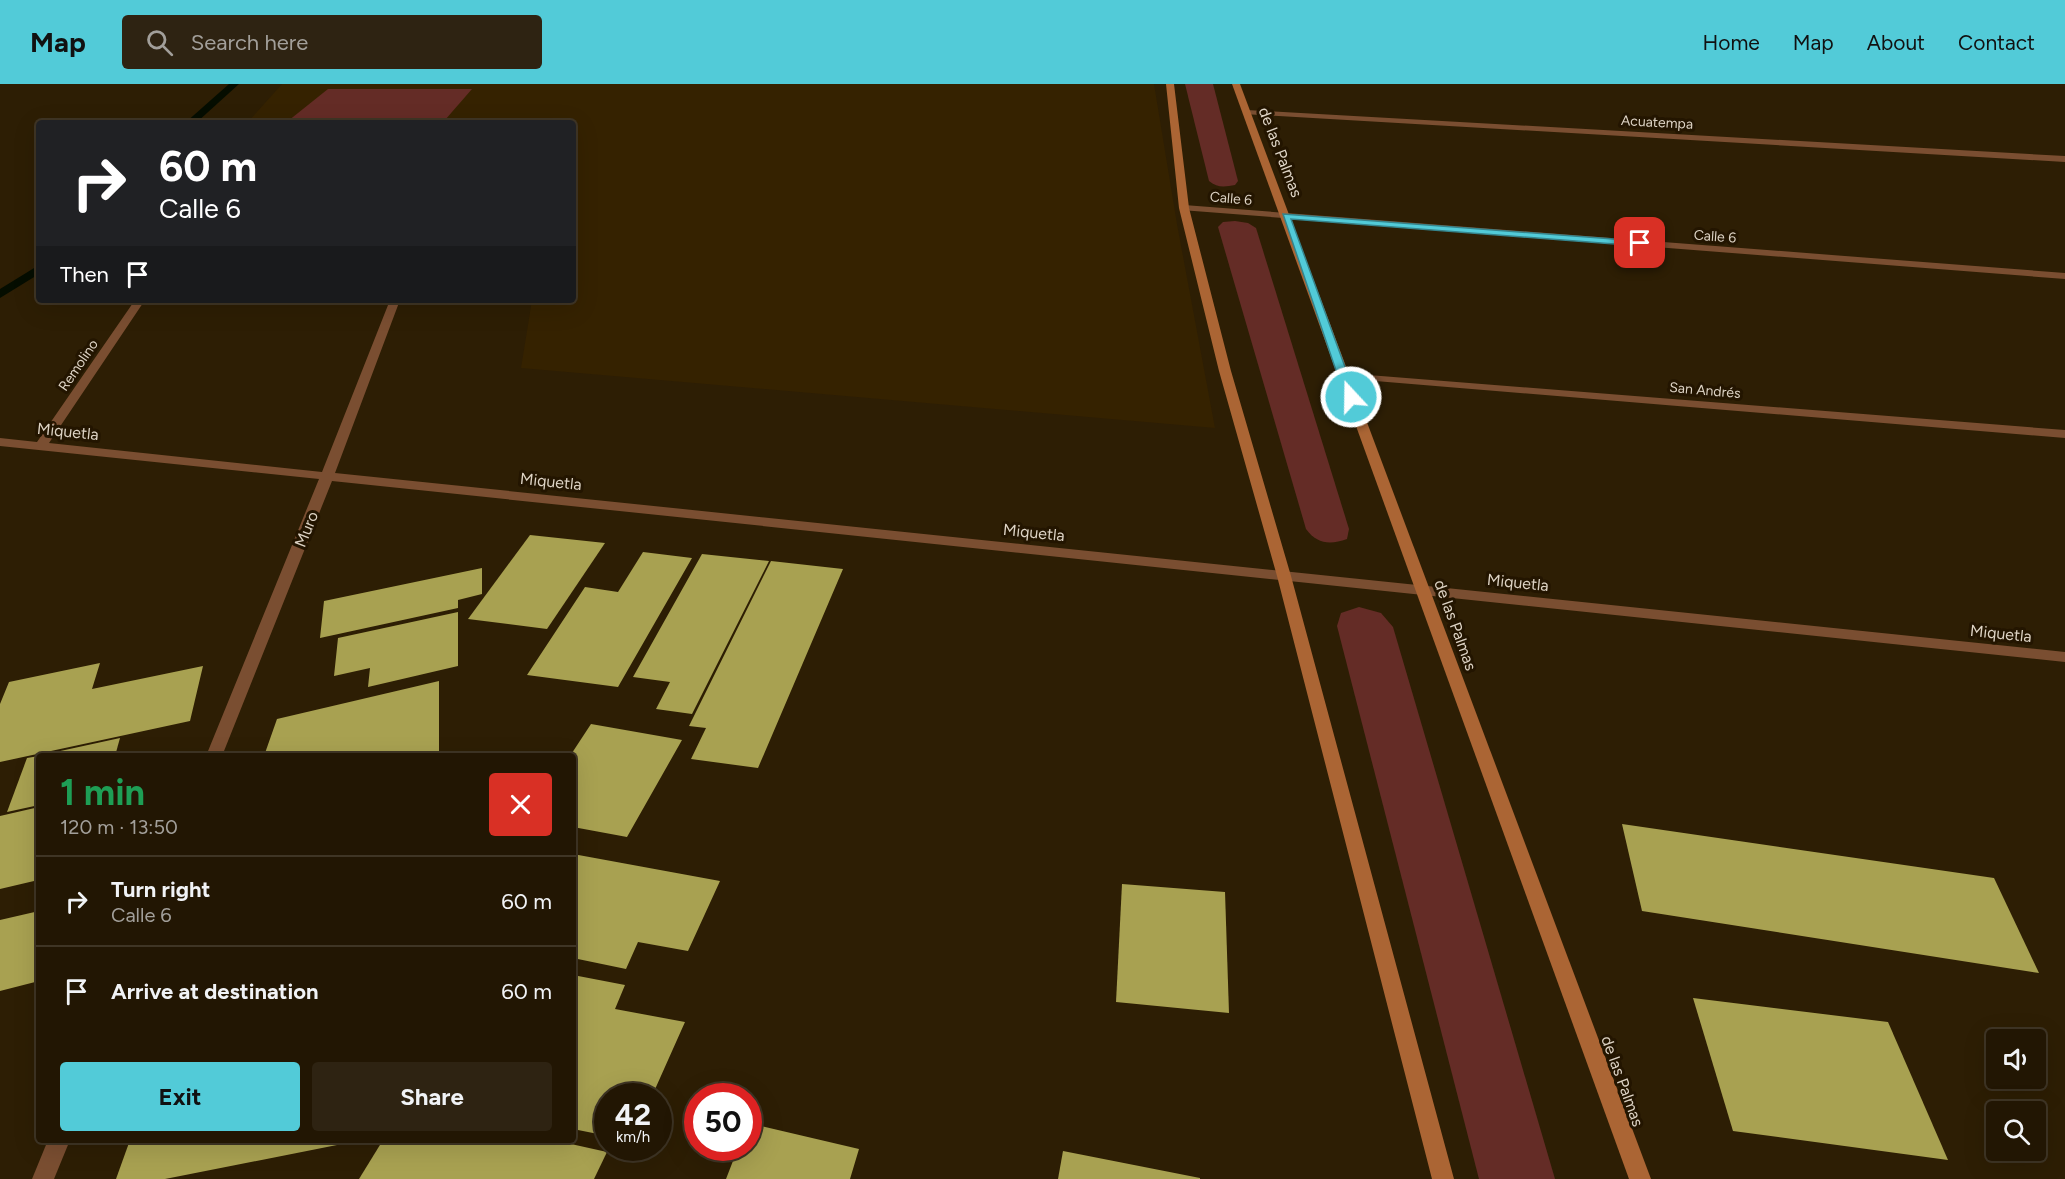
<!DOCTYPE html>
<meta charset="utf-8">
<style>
:root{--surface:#221603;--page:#2e2312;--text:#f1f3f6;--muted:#a29f9a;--line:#3f3525;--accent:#52cbd8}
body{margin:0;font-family:Figtree,sans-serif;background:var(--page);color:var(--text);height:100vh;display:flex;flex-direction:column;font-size:22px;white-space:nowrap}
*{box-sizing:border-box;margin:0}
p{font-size:20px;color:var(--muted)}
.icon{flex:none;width:33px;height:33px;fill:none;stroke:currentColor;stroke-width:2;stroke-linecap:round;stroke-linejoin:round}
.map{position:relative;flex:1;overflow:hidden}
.details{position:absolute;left:36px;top:669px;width:540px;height:390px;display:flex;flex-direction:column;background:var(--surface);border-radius:6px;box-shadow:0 6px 24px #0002,0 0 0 2px var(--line)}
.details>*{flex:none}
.hud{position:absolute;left:36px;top:36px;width:540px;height:183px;border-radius:6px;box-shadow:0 6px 24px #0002,0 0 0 2px var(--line);background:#202124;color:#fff;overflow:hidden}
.fabs{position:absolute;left:1986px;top:945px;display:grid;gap:12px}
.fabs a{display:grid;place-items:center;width:60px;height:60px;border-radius:6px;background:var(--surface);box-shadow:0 6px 24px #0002,0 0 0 2px var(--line);font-size:30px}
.speed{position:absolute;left:594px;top:999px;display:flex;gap:12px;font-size:30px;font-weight:700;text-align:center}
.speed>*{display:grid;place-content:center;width:78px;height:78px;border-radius:50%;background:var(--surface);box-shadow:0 6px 24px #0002,0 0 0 2px var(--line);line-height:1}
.speed small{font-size:15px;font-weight:400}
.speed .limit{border:9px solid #d22;background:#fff;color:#111}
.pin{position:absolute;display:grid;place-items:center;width:51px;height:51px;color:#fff;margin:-26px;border-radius:12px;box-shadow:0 3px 9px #0006}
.me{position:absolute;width:66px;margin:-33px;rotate:339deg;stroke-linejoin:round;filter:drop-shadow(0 0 4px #0008)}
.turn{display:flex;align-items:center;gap:21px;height:126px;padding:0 24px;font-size:27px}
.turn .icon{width:78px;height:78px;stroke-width:2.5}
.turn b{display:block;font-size:42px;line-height:51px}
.then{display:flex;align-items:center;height:57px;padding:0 24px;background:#0003;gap:12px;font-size:22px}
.round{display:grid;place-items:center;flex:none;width:63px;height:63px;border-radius:6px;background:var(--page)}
.overview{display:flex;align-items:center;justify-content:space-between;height:102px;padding:0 24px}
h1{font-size:36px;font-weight:700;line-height:45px;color:#1e9e55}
.primary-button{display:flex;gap:12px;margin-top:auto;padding:12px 24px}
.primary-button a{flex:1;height:69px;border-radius:6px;background:var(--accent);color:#111;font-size:24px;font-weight:700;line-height:69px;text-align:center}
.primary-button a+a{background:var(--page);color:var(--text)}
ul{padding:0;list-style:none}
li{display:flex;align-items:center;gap:18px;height:90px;padding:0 24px;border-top:2px solid var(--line)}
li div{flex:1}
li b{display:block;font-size:22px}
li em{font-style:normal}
header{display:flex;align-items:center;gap:36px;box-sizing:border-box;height:84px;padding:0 30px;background:var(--accent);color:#111}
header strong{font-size:28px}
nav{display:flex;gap:33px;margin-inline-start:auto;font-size:21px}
.search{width:420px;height:54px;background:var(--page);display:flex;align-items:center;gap:15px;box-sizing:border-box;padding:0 21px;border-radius:6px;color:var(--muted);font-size:22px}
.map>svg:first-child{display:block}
.built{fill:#352200}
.green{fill:#642c26}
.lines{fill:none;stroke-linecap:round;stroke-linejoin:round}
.stream{fill:#050d00;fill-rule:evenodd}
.building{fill:#a8a151}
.street{fill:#7a4e31;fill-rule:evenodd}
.secondary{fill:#ab6534;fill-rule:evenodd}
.route{fill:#52cbd8;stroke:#35848c;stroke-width:1.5}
.labels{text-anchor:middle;stroke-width:6;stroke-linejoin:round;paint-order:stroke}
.far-street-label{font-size:14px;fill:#ddd3c4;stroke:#231500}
.street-label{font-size:16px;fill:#ddd3c4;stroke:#231500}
</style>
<header>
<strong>Map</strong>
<div class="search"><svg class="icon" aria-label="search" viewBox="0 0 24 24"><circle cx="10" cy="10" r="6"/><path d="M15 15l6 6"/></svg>Search here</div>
<nav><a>Home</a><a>Map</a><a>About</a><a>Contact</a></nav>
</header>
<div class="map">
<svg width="2065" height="1095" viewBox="0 0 2065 1095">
<rect width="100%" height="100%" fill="#2d1e04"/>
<polygon class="built" points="282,0 1154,0 1177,140 1215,344 521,284 532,216 573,216 573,39 247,39"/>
<g class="green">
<path d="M1185,0H1213L1238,97L1235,101C1225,103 1217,104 1209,97Z"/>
<polygon points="328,5 472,5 445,36 288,37"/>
<path d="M1235,137L1248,139L1256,144L1349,445L1347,455C1330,461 1317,460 1306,445L1218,143L1223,138Z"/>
<polygon points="1359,523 1381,529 1393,543 1555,1095 1479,1095 1337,542 1341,529"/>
</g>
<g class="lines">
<g class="stream">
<polygon points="229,0 239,0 196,39 185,39"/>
<polygon points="39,181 39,190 0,214 0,205"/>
</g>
</g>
<g class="building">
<polygon points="530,451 605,459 547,545 468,535"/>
<polygon points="643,468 692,474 618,603 527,591 585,503 618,508"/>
<polygon points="702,470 769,477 692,630 656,625 670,598 633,593"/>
<polygon points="771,477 843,485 758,684 691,675 706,644 689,642"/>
<polygon points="482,484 482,510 458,516 458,524 320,554 324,517"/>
<polygon points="458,528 458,582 368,603 370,584 334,592 338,554"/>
<polygon points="100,579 92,605 203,582 190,637 0,678 0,620 9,598"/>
<polygon points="439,597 439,672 264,672 277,635"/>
<polygon points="591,640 682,656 627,753 573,743 573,672 570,672"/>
<polygon points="120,654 115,672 42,672 42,671"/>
<polygon points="39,672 39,721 7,728 27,674"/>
<polygon points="39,723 39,783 34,797 0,805 0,732"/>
<polygon points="1622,740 1994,794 2039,889 1642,827"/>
<polygon points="573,770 720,797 688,867 638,858 626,885 573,874"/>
<polygon points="1122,800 1225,808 1229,929 1116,918"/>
<polygon points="39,827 39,897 0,907 0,836"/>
<polygon points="573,891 625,901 615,925 685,938 652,1012 608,1012 608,1052 573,1045"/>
<polygon points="1693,914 1888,938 1948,1076 1733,1047"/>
<polygon points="748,1039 859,1065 850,1095 726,1095 738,1064 748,1064"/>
<polygon points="130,1056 338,1056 337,1061 165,1095 116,1095"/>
<polygon points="383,1056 553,1056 607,1068 594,1095 359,1095"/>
<polygon points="1063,1067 1200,1094 1200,1095 1058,1095"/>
</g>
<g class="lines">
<g class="street">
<polygon points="1247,26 2065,72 2065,78 1244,30 1243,28"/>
<polygon points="1184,121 2065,189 2065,195 1181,126 1181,122"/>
<polygon points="135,216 145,216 49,359 322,388 390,216 400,216 335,389 2065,568 2065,578 332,397 222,672 206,672 319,395 0,362 0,354 37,358"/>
<polygon points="1343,289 2065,346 2065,354 1339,294 1337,292"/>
<polygon points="48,1056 70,1056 54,1095 32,1095"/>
</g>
<g class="secondary">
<polygon points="1166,0 1174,0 1189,124 1231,287 1291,492 1454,1095 1432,1095 1277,492 1219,287 1179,124"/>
<polygon points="1232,0 1240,0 1651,1095 1629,1095"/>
</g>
</g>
<polygon class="route" points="1283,130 1640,157 1645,159 1640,162 1291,135 1356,313 1351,317 1345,313"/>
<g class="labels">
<g class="far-street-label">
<text transform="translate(1657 38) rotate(3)" y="5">Acuatempa</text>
<text transform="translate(1231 114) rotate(5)" y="5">Calle 6</text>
<text transform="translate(1715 152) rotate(4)" y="5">Calle 6</text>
<text transform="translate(78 281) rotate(-56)" y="5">Remolino</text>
<text transform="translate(1705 306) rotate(5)" y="5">San Andrés</text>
</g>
<g class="street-label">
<text transform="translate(1281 68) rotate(69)" y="6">de las Palmas</text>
<text transform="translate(68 347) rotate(6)" y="6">Miquetla</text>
<text transform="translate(551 397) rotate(6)" y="6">Miquetla</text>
<text transform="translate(306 445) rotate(-68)" y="6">Muro</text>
<text transform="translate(1034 448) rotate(6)" y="6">Miquetla</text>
<text transform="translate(1518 498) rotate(6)" y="6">Miquetla</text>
<text transform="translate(1456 541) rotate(70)" y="6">de las Palmas</text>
<text transform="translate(2001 549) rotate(6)" y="6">Miquetla</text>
<text transform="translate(1623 997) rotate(70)" y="6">de las Palmas</text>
</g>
</g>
</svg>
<div class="fabs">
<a><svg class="icon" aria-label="sound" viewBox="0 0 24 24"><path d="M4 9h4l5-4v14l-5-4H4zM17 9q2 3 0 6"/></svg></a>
<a><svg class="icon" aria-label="search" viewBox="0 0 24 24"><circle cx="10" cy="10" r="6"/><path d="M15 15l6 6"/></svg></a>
</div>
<div class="speed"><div>42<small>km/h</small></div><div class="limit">50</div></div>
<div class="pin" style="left:1640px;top:159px;background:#d93025"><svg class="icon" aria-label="arrive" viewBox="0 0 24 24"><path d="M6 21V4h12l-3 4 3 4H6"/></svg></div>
<svg class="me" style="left:1351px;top:313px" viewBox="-20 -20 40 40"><circle r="17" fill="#52cbd8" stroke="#fff" stroke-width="3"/><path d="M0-11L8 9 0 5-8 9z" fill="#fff"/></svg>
<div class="hud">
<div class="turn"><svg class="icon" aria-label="right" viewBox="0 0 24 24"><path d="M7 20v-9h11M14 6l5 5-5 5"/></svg><div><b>60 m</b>Calle 6</div></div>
<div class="then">Then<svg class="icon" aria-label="arrive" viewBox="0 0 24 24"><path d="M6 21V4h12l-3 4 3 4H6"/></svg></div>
</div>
<section class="details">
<div class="overview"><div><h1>1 min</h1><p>120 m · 13:50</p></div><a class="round" style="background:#d93025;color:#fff"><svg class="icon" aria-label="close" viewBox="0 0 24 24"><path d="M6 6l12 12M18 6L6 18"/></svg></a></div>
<ul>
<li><svg class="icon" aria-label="right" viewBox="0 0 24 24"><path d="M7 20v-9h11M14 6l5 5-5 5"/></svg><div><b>Turn right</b><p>Calle 6</p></div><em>60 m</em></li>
<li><svg class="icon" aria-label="arrive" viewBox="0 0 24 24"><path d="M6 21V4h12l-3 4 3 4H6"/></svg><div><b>Arrive at destination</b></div><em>60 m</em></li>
</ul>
<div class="primary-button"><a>Exit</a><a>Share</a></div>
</section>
</div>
